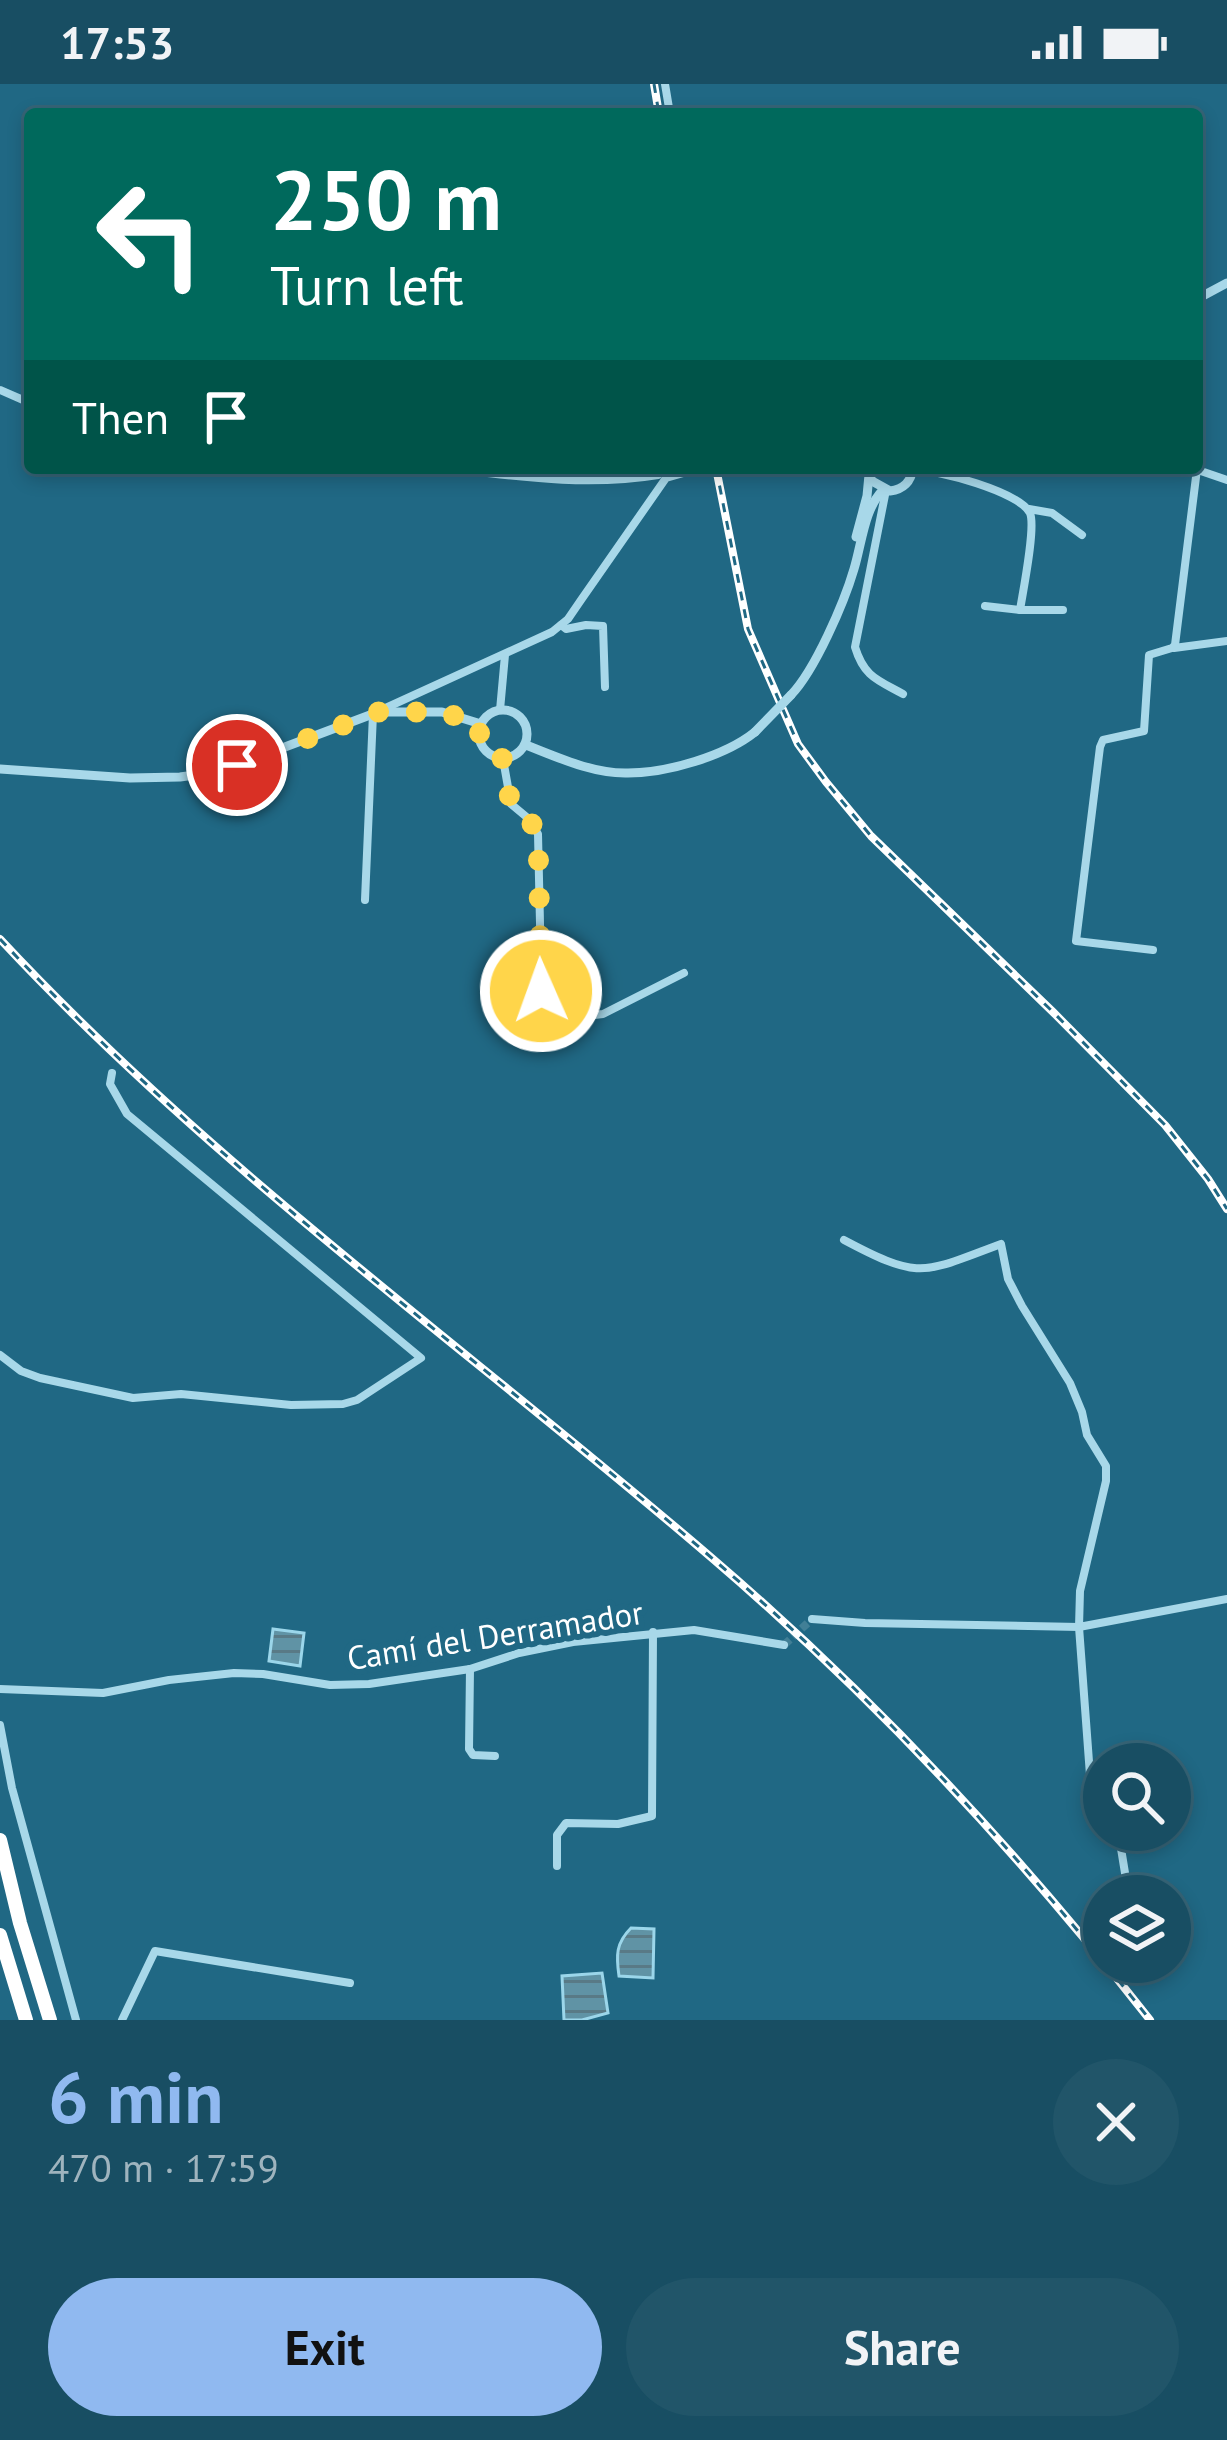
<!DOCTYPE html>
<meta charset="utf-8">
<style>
:root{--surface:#184e63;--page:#215569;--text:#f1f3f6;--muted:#9fb4be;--line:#366578;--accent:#90b9f0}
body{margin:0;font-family:"PT Sans",sans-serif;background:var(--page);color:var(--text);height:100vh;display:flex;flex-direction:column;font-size:45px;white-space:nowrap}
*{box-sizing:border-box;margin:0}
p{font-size:39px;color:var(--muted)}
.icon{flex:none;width:66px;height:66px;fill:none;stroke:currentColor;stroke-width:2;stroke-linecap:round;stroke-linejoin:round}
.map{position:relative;height:1936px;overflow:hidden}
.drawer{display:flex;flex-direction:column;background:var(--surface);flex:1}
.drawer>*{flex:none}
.top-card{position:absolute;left:24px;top:24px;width:1179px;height:366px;border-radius:12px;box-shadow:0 6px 18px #0003,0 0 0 3px var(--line);background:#00695c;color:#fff;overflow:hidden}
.controls{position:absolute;left:1083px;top:1659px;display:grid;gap:24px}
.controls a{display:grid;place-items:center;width:108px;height:108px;border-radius:50%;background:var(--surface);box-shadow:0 6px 18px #0003,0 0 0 3px var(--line);font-size:60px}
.pin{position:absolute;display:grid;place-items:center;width:102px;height:102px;color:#fff;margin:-51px;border:6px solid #fff;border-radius:50%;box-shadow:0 3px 12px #0007}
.me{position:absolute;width:132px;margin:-66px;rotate:358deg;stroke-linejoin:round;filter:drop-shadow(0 0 9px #0008)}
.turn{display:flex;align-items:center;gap:42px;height:252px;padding:0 48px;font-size:54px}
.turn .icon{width:156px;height:156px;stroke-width:2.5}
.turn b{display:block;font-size:84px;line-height:102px}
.then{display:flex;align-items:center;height:114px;padding:0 48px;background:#0003;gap:24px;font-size:45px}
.round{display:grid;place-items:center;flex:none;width:126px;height:126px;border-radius:63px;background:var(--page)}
.head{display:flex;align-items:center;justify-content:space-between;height:204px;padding:0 48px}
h1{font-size:72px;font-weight:700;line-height:90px;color:var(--accent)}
.primary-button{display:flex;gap:24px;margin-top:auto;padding:24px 48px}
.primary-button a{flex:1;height:138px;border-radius:72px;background:var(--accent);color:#111;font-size:48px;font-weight:700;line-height:138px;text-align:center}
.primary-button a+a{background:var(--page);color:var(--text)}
.status{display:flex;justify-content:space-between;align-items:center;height:84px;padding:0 60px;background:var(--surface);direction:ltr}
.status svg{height:33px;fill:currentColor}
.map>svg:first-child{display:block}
.water{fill:url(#water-rules);stroke:#9bd6ea;stroke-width:3}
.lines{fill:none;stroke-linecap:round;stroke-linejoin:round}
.minor-tunnel{stroke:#417f96;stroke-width:8;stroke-dasharray:8 4;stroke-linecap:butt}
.minor{stroke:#a8d8e9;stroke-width:8}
.tertiary{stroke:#a8d8e9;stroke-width:9}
.motorway{stroke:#fff;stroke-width:14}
.rail-casing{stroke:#fff;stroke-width:8}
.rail{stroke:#206884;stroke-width:3;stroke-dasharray:9;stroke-linecap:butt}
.tertiary-bridge{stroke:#a8d8e9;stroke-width:9}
.route{stroke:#ffd54a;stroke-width:21;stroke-dasharray:0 37.8}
.labels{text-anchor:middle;stroke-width:12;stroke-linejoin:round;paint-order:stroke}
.street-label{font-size:33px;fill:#fff;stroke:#206884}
</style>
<div class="status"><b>17:53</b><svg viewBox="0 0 49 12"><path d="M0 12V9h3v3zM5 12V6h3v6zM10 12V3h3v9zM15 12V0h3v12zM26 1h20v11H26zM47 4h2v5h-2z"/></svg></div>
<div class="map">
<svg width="1227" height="1936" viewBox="0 0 1227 1936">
<defs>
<pattern id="water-rules" width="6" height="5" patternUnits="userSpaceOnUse" patternTransform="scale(3)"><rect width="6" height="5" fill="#6093a5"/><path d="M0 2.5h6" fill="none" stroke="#597a86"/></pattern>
</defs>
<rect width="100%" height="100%" fill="#206884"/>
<g class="water">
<polygon points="273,1545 304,1549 300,1582 269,1577"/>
<path d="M631,1844L654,1845L653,1894L619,1892C616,1871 616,1859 631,1844Z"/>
<polygon points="602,1889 608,1929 582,1936 564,1936 562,1892"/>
</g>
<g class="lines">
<polyline class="minor-tunnel" points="784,1561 812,1535"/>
<g class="minor">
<polyline points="665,0 670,30"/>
<polyline points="0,306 30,319"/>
<polyline points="189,384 224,386 232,384"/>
<path d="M442,384C514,392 586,403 658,391"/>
<polyline points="1192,384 1227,396"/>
<path d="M913,386C936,385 1020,408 1030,429C1036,443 1023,507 1020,526H1063"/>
<path d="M886,406L855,563C864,593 878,596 903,610"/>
<polyline points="1029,425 1052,429 1082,451"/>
<polyline points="985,522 1020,526"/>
<polyline points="561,541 566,545 586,541 603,542 605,603"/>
<polyline points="1174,564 1227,557"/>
<polyline points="500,626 505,571"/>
<polyline points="379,627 552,548 568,535 581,516 666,394 701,384"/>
<polyline points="503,675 511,720 529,735 538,750 542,929 552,936 603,930 684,889"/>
<polyline points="365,816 373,630"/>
<polyline points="1153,866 1076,857 1100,663 1103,656 1144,647 1149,571 1172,564 1175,561 1197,385"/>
<path d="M844,1156C921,1197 923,1189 1001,1160L1008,1195L1022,1222L1070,1299L1082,1328L1087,1351L1106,1382V1397L1080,1507L1079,1543L1092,1718L1104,1724"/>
<polyline points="0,1271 21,1287 40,1294 133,1314 181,1310 291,1321 343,1320 357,1316 421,1274 127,1030 110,1000 112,989"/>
<polyline points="812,1535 865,1539 1079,1543 1227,1515"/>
<polyline points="470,1585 469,1665 473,1671 495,1672"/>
<polyline points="0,1605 103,1609 169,1596 234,1589 263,1590 330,1601 369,1600 470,1585 519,1569 573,1558 694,1546 784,1561"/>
<polyline points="0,1641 12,1704 76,1936"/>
<polyline points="1118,1746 1125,1789"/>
<polyline points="557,1782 557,1751 566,1739 618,1740 652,1732 653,1548"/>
<polyline points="122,1936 155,1867 350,1899"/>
</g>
<g class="tertiary">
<polyline points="1197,215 1227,199"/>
<path d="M867,384L872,397L890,407C904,405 911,398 913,384"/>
<polyline points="856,453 867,412 869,391"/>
<path d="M791,611C815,586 844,519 854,485C862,459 864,425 883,406"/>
<circle cx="503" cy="650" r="24"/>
<path d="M526,661C557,673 593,690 628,689C667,689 725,672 755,648"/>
<polyline points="0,685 130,694 180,693 209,689 237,681 378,628 442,628 481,640"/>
</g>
<g class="motorway">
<polyline points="0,1756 20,1839 50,1936"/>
<polyline points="0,1851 26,1936"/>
</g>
<g class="rail-casing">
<g id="rail">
<polyline points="654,0 659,30"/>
<polyline points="716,384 748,545 798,660 826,698 871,752 1053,928 1165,1041 1208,1095 1227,1125"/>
<path d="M0,855C215,1086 474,1269 713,1475C874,1613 1019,1769 1150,1936"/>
</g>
</g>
<use href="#rail" class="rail"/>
<polyline class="tertiary-bridge" points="755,648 791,611"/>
</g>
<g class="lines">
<path class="route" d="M237,681L378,628H442L481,640C476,657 484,672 502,674L511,720L529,735L538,750L541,907"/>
</g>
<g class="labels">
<g class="street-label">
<text transform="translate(495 1551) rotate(-9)" y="12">Camí del Derramador</text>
</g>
</g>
</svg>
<div class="controls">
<a><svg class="icon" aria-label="search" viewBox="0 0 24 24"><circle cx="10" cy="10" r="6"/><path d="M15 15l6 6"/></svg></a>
<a><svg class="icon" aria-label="layers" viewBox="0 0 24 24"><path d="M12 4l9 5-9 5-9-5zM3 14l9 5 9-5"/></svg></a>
</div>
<div class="pin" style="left:237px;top:681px;background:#d93025"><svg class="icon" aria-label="arrive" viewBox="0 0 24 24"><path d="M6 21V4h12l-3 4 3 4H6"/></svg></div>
<svg class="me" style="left:541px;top:907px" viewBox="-20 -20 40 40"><circle r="17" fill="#ffd54a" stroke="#fff" stroke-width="3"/><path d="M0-11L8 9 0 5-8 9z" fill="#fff"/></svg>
<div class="top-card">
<div class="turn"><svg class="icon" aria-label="left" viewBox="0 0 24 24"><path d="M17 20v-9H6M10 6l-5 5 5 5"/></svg><div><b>250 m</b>Turn left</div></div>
<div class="then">Then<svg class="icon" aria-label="arrive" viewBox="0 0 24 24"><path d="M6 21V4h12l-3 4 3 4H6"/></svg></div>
</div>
</div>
<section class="drawer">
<div class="head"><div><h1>6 min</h1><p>470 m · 17:59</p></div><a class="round"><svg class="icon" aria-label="close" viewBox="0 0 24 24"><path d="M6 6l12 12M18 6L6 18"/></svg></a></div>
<div class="primary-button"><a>Exit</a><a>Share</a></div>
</section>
